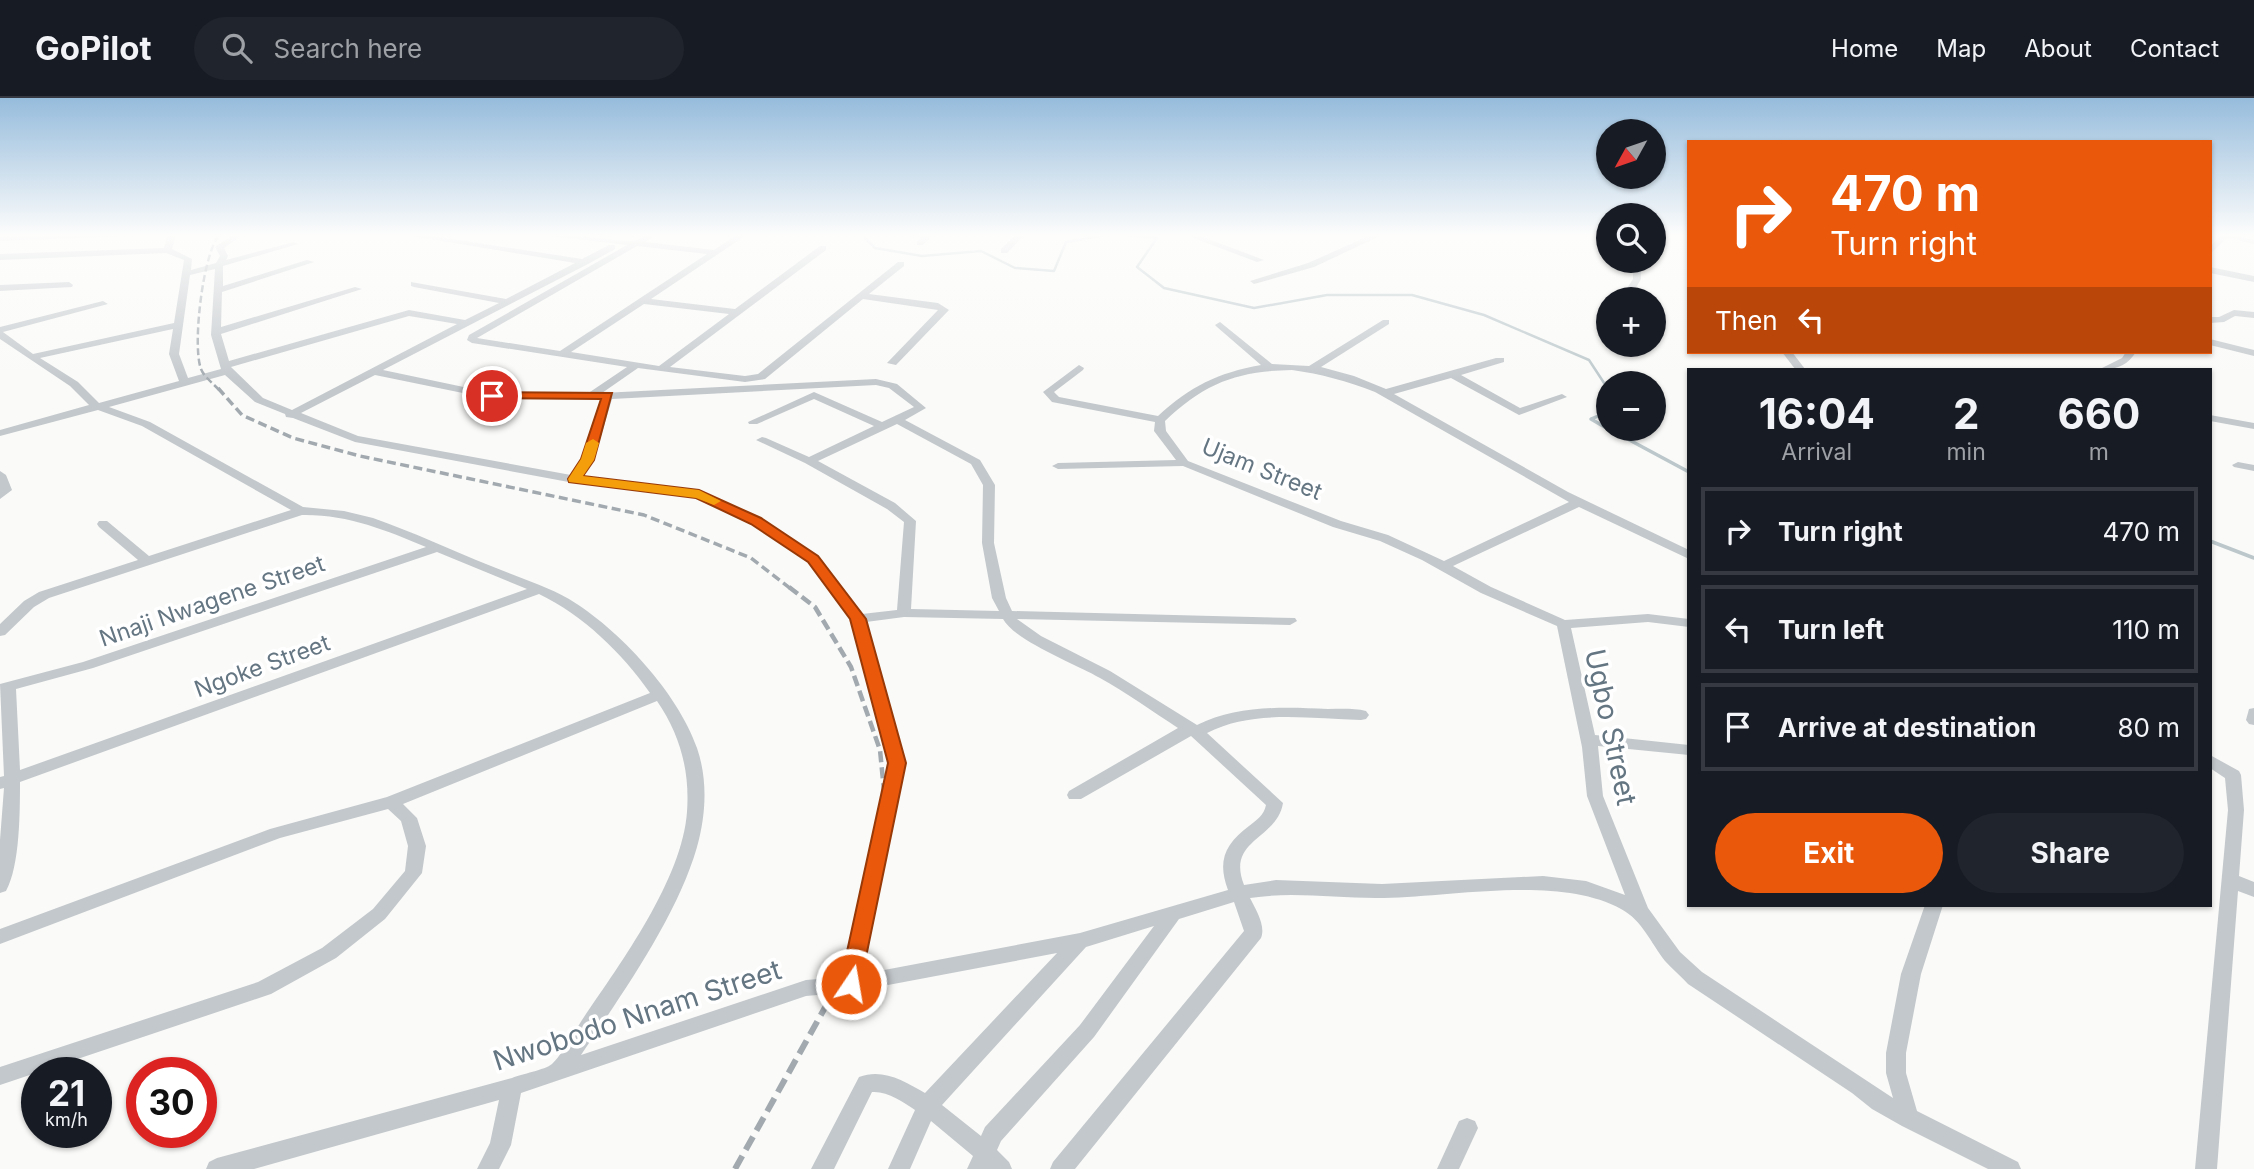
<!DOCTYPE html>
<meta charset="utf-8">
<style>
:root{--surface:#171b24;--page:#20242c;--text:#f1f3f6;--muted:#9ea1a6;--line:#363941;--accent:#ea580c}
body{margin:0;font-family:Inter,sans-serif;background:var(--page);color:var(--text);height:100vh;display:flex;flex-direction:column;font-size:26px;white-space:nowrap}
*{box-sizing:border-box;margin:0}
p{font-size:23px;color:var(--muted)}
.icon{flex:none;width:38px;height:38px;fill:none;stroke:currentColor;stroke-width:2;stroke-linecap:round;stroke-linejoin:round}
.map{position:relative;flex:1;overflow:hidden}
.details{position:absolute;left:1687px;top:270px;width:525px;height:539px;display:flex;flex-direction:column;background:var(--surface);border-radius:0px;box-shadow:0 2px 5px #0004}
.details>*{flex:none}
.hud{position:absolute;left:1687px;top:42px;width:525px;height:214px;border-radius:0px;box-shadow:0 2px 5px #0004;background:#ea580c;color:#fff;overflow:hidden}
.needle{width:46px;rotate:230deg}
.tools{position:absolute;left:1596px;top:21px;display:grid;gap:14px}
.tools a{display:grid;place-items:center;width:70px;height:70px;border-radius:50%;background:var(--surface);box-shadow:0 2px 5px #0004;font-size:35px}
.speed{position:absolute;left:21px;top:959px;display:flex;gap:14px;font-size:35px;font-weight:700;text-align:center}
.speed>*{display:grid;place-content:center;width:91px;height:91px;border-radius:50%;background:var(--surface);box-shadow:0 2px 5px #0004;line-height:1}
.speed small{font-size:18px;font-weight:400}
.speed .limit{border:10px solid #d22;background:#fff;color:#111}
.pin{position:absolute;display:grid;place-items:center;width:60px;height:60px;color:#fff;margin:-30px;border:4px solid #fff;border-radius:50%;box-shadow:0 2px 7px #0007}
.me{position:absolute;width:77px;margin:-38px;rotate:12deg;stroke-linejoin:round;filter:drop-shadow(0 0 5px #0008)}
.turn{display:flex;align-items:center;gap:24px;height:147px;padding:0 28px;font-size:32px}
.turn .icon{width:91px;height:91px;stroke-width:2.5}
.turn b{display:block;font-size:49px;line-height:60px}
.then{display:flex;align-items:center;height:66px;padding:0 28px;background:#0003;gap:14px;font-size:26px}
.eta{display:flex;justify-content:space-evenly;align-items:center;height:119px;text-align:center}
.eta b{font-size:42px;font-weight:700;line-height:49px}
.action{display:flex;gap:14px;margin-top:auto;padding:14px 28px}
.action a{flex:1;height:80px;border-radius:42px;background:var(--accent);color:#fff;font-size:28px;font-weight:700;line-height:80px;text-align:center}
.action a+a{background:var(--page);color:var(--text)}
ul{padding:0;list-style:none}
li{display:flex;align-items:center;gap:21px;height:88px;margin:0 14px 10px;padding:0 14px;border:4px solid var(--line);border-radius:0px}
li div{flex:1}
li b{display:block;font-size:26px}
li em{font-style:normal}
header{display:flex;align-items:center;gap:42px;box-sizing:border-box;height:98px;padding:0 35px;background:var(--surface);border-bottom:2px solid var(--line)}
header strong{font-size:33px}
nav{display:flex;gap:38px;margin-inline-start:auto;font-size:24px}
.search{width:490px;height:63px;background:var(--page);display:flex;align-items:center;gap:18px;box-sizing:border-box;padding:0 24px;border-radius:38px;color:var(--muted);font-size:26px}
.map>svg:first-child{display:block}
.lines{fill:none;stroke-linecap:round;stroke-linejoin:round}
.stream-far1{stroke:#bbc7cb;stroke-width:2.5}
.stream{stroke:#bbc7cb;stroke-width:3.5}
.street{fill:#c3c8cc;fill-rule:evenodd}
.rail-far3{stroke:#a2aab0;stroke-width:2.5;stroke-dasharray:7 3.5;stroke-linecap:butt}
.rail-far2{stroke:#a2aab0;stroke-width:3.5;stroke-dasharray:9 4.5;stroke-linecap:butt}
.rail-far1{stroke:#a2aab0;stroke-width:4.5;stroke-dasharray:11 5;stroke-linecap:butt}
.rail{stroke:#a2aab0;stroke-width:6;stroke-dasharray:15 7;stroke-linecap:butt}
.route{fill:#ea580c;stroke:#983908;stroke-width:2}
.slow{fill:#f59e0b}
.labels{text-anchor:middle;stroke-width:7;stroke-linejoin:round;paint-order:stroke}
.street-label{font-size:23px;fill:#657683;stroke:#fff}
.near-street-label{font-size:28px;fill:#657683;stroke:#fff}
</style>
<header>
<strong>GoPilot</strong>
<div class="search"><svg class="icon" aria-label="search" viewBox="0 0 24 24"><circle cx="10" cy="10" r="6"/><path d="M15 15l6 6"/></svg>Search here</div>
<nav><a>Home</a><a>Map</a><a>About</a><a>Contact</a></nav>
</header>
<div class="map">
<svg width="2254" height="1071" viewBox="0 0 2254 1071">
<rect width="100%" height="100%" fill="#fafaf8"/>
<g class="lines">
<g class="stream-far1">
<polyline points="861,136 875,150 922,158 981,153 1015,170 1054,173 1066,144 1111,136"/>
<polyline points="1114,136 1157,140 1137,169 1164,190 1254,210 1327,197 1412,197 1484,217 1589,262 1608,291"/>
</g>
<g class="stream">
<polyline points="1608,314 1591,321 1608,331"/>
<polyline points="1609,331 1689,374"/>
<polyline points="2210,443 2254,460"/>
</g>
<g class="street">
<polygon points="66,136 134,136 130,138 0,143 0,139"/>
<path d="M168,136H176L172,151L192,161L191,172L216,165L220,158L215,149L234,136H244L224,150L228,158L226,162L294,144L298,146L223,168V188L307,162L314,164L222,194L221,229L355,189L362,191L221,236L229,263L409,212L465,222L499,205L414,189L411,188V184L506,201L575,165L400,136H420L582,161L609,147H615V151L588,166L383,272L492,295L587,296L627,269L472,245L467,242L469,237L627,147L551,138L547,136C575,136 603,142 631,143C640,143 646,136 657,136L645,144L714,152L738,136H748L651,201L735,211L820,148H826V152L670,269L745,278L758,276L898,164H904V168L869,196L938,205L949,212L896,267L887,265L938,212L863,201L765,281L745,284L638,270L602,295L876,281L897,286L926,310L905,322L980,362L995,387L994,445L1006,500L1012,513L1295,520L1297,523L1290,527L1017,521L1041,538L1110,573L1197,627C1237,607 1284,609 1328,611C1340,611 1354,610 1366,613L1369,617L1366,621L1361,622C1311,621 1253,611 1207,635L1283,705C1277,742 1226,741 1244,787L1276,782L1382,786L1543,778L1586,783L1625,797L1587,698L1582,649L1557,528L1481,495L1422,462L1380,443L1333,429L1183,368L1058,371L1052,368L1058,365L1176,362L1154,333L1155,324L1052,304L1043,294L1079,267L1084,270L1083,272L1054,294L1059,299L1158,318C1191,288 1217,275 1261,267L1217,229L1215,227L1220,224L1272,266L1309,268L1383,222H1389V226L1321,269L1354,278L1386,291L1496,260H1504V264L1461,277L1520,310L1562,296L1567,299L1519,317L1451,280L1394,296L1568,394L1689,452V461L1579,409L1453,468L1491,489L1565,522L1648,516L1689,521V529L1648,524L1571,530L1595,637L1689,647V657L1598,648L1603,698L1648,810L1680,854L1702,874L1893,1000L1886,975V955L1901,876L1925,807H1943L1921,876L1906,955V975L1917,1013L2018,1064L2021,1071H1988L1902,1028L1872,1011L1852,995L1688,886C1681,878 1672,871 1665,863C1651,845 1642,822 1621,811C1559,777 1453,799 1384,800C1339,801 1295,793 1250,800C1256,812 1266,828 1261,840L1075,1071H1050L1053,1064L1244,833L1234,804L1179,821L1094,939L1001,1043L997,1052L1009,1064L1012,1071H967L973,1058L931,1023L910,1071H888L915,1012C903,1004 888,993 872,994L834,1071H811L859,979C883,970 904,983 925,995L1057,855L851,894L806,898L521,995L511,1047L499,1071H477L490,1045L499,1002L254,1071H206L209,1064L217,1060L512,980C521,976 545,972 552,966C561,958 575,933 582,922C620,866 682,782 687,714C690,673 680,636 657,603L403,706L417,720L426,748L422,775L385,821L336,860L271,896L0,987V969L258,884L322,850L373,811L405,773L408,748L401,723L388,711L280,740L0,846V831L270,731L387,699L650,595C622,555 583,517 539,496L20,684C20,713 20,768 6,793L0,795V742L4,690L0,691V679L4,678L0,586L83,564L426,449C386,432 346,416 302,417L49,500L34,509L5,537L0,538V526L24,503L39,494L138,462L99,429L97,426L99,423H107L149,458L291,412L142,328L98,312L0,338V332L89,307L70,288L0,241V229L103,203L108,206L3,234L33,256L174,225L184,162L166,155L0,162V156L164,150ZM637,148L707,156L560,253L477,240ZM215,171L211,237L221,271L188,280L179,256L190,177ZM644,206L729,216L659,268L571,254ZM409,218L457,226L292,312L263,300L231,269ZM173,231L169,256L179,283L99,305L78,284L40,260ZM1292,272C1321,276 1347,283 1375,294L1569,404L1444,463L1388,437L1341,423L1188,363L1166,333L1165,323C1205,285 1237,273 1292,272ZM225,277L255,304L285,316L286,319L293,320L355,344L574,385L696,399L752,426L808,464L851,521L889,665L843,879L806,882L581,957C622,896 677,819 697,749C706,717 708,682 697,650C678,595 619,531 569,501C544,487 517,479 491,468C451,452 413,434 373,420L344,413L303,409L150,324L109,309ZM375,277L492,301H602L582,362L571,377L358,338L301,315ZM876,287L889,290L914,309L882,324L814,294L748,324L749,326H757L814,301L874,328L809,359L766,340L762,339L756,342L805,365L887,411L904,424L897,512L862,516L818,458L760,420L699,392L582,378L594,362L612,301ZM897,326L971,366L983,387L982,445L992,500L999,513L911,511L916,423L895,405L818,363ZM437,454L527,491L20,672L16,591L93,570ZM904,519L1003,521C1015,543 1076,566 1100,580C1127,595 1152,613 1178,630L1069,693L1067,697L1069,701H1081L1191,638L1266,707C1264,717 1257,722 1249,728C1225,746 1217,763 1228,792L1080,835L863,876L905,665L866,524ZM1154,828L1080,927L985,1029L981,1038L942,1007L1086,849Z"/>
<polygon points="925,136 934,136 923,147 917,147 917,143"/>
<polygon points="1016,136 1025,136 1007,155 1001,155 1001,151"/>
<polygon points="1183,136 1195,136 1264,162 1257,164"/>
<polygon points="1373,136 1384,136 1314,169 1254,186 1250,183 1308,165"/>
<polygon points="2214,136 2230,136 2254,142 2254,146 2227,140 2210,156 2210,149 2219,139"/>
<polygon points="1633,163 1641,163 1641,181 1630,200 1627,201 1622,198 1633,181"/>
<polygon points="2210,169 2254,178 2254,184 2210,175"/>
<polygon points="69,184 73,187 72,189 0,193 0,187"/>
<polygon points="2234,212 2254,214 2254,220 2235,218 2224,224 2210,225 2210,219 2219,219"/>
<polygon points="2210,241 2254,252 2254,258 2210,247"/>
<polygon points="1782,254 1792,254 1805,271 1795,271"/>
<path d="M2126,254H2136C2127,268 2116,272 2100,271L2122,260Z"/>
<polygon points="2210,317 2254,325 2254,331 2210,323"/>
<polygon points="2238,364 2254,367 2254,373 2234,369 2232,367"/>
<polygon points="0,373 6,377 12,392 0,401"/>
<polygon points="2254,610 2254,627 2249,626 2246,622 2249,611"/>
<polygon points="2210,657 2239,673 2241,677 2244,712 2239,778 2254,784 2254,799 2238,793 2217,1071 2195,1071 2228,712 2225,680 2210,670"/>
<polygon points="1467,1020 1475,1023 1478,1030 1459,1071 1437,1071 1459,1023"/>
</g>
<path class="rail-far3" d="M219,292C214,286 204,279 201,271C192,248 203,153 220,136"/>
<polyline class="rail-far2" points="218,290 242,317 293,340 360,358 644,417 751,460 791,491"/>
<polyline class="rail-far1" points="789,489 815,509 851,569 880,652 886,713 878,746"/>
<polyline class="rail" points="735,1071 837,888 862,816 879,744"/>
</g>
<linearGradient id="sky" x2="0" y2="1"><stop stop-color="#96bcdc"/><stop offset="0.48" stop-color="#fdfdfc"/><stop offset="1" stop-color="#fdfdfc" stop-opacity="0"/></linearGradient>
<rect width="2254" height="286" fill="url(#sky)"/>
<polygon class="route" points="492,294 612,295 594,362 583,378 699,392 761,420 818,458 866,521 906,665 859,893 851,895 843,893 840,886 888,665 850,521 808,464 751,426 696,400 569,384 568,381 581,361 601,301 488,300 486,298"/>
<polygon class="slow" points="593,341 599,345 594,362 583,378 699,392 721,403 714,407 696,400 569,384 568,381 581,361 586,345"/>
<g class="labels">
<g class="street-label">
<text transform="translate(1262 371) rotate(22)" y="8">Ujam Street</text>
<text transform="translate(212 503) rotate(-19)" y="8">Nnaji Nwagene Street</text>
<text transform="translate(262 568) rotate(-20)" y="8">Ngoke Street</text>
</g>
<g class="near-street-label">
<text transform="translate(1611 629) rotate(78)" y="10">Ugbo Street</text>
<text transform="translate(637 917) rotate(-18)" y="10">Nwobodo Nnam Street</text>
</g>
</g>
</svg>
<div class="tools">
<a><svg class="needle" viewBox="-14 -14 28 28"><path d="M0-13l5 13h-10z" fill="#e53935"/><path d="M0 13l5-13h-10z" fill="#9ea1a6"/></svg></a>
<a><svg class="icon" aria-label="search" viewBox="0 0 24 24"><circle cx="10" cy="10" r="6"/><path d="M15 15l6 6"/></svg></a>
<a>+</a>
<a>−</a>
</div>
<div class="speed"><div>21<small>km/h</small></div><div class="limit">30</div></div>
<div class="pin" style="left:492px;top:298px;background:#d93025"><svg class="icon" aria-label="arrive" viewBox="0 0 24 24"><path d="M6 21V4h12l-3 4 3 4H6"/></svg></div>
<svg class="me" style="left:851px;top:886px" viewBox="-20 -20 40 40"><circle r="17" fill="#ea580c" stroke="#fff" stroke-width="3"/><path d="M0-11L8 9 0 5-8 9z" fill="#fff"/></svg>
<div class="hud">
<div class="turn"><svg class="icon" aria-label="right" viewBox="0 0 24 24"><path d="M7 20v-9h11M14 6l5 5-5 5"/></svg><div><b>470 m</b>Turn right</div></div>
<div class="then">Then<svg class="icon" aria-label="left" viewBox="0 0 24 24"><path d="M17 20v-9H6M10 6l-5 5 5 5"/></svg></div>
</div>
<section class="details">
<div class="eta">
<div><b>16:04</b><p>Arrival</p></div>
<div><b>2</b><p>min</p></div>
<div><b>660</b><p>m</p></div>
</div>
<ul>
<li><svg class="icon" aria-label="right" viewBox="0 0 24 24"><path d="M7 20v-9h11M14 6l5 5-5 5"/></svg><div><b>Turn right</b></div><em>470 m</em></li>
<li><svg class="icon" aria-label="left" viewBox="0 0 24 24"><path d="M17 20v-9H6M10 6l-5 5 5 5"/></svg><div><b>Turn left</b></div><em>110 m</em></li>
<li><svg class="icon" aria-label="arrive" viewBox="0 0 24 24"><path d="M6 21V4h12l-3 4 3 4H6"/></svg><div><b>Arrive at destination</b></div><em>80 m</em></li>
</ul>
<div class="action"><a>Exit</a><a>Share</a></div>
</section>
</div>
